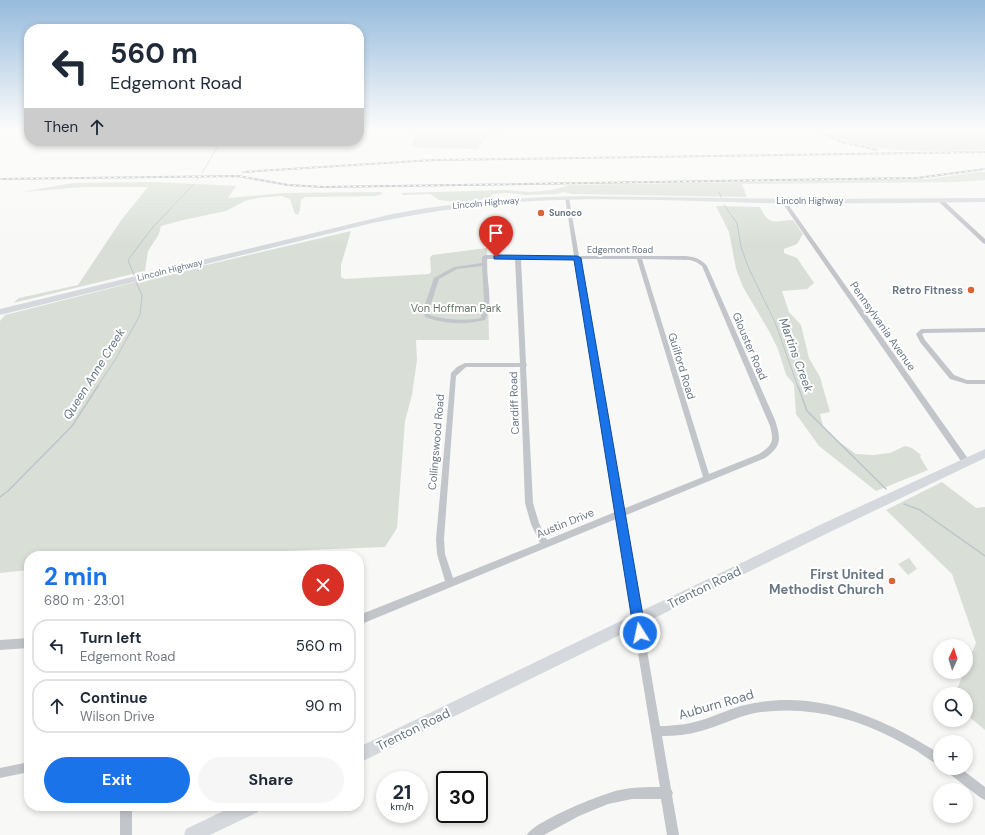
<!DOCTYPE html>
<meta charset="utf-8">
<style>
:root{--surface:#fff;--page:#f6f6f7;--text:#1f2937;--muted:#747a83;--line:#e0e1e3;--accent:#1a73e8}
body{margin:0;font-family:"DM Sans",sans-serif;background:var(--page);color:var(--text);height:100vh;display:flex;flex-direction:column;font-size:15px;white-space:nowrap}
*{box-sizing:border-box;margin:0}
p{font-size:13px;color:var(--muted)}
.icon{flex:none;width:22px;height:22px;fill:none;stroke:currentColor;stroke-width:2;stroke-linecap:round;stroke-linejoin:round}
.map{position:relative;flex:1;overflow:hidden}
.panel{position:absolute;left:24px;top:551px;width:340px;height:260px;display:flex;flex-direction:column;background:var(--surface);border-radius:16px;box-shadow:0 2px 6px #0003}
.panel>*{flex:none}
.banner{position:absolute;left:24px;top:24px;width:340px;height:122px;border-radius:16px;box-shadow:0 2px 6px #0003;background:#fff;color:var(--text);overflow:hidden}
.needle{width:26px;rotate:4deg}
.tools{position:absolute;left:933px;top:639px;display:grid;gap:8px}
.tools a{display:grid;place-items:center;width:40px;height:40px;border-radius:50%;background:var(--surface);box-shadow:0 2px 6px #0003;font-size:20px}
.speed{position:absolute;left:376px;top:771px;display:flex;gap:8px;font-size:20px;font-weight:700;text-align:center}
.speed>*{display:grid;place-content:center;width:52px;height:52px;border-radius:50%;background:var(--surface);box-shadow:0 2px 6px #0003;line-height:1}
.speed small{font-size:10px;font-weight:400}
.speed .limit{border:2px solid #111;border-radius:6px;background:#fff;color:#111}
.pin{position:absolute;display:grid;place-items:center;width:34px;height:34px;color:#fff;margin:-41px -17px;border-radius:50% 50% 50% 0;rotate:-45deg;box-shadow:0 0 4px #0007}
.pin .icon{rotate:45deg}
.me{position:absolute;width:44px;margin:-22px;rotate:350deg;stroke-linejoin:round;filter:drop-shadow(0 0 3px #0008)}
.turn{display:flex;align-items:center;gap:14px;height:84px;padding:0 20px;font-size:18px}
.turn .icon{width:52px;height:52px;stroke-width:2.5}
.turn b{display:block;font-size:28px;line-height:34px}
.then{display:flex;align-items:center;height:38px;padding:0 20px;background:#0003;gap:8px;font-size:15px}
.round{display:grid;place-items:center;flex:none;width:42px;height:42px;border-radius:21px;background:var(--page)}
.headline{display:flex;align-items:center;justify-content:space-between;height:68px;padding:0 20px}
h1{font-size:24px;font-weight:700;line-height:30px;color:var(--accent)}
.primary-button{display:flex;gap:8px;margin-top:auto;padding:8px 20px}
.primary-button a{flex:1;height:46px;border-radius:24px;background:var(--accent);color:#fff;font-size:16px;font-weight:700;line-height:46px;text-align:center}
.primary-button a+a{background:var(--page);color:var(--text)}
ul{padding:0;list-style:none}
li{display:flex;align-items:center;gap:12px;height:54px;margin:0 8px 6px;padding:0 12px;border:2px solid var(--line);border-radius:16px}
li div{flex:1}
li b{display:block;font-size:15px}
li em{font-style:normal}
.map>svg:first-child{display:block}
.green{fill:#d9dfd7}
.lines{fill:none;stroke-linecap:round;stroke-linejoin:round}
.stream-far1{stroke:#bcc5cb;stroke-width:1}
.stream{stroke:#bcc5cb;stroke-width:1.5}
.street{fill:#c2c5c9;fill-rule:evenodd}
.secondary{fill:#d5d9dd;fill-rule:evenodd}
.primary{fill:#d5d9dd;fill-rule:evenodd}
.highway{fill:#d5d9dd;fill-rule:evenodd}
.rail-casing{stroke:#a5aab0;stroke-width:2}
.rail{stroke:#fff;stroke-width:1;stroke-dasharray:3;stroke-linecap:butt}
.route{fill:#1a73e8;stroke:#114b97}
.poi-dot{fill:#da6534;stroke:#fff;stroke-width:1.5}
.labels{text-anchor:middle;stroke-width:4;stroke-linejoin:round;paint-order:stroke}
.far-street-label{font-size:9px;fill:#697785;stroke:#fff}
.far-poi-label{font-size:9px;font-weight:bold;fill:#697785;stroke:#fff;text-anchor:start}
.poi-label{font-size:11px;font-weight:bold;fill:#697785;stroke:#fff;text-anchor:end}
.park-label{font-size:11px;fill:#667763;stroke:#fff}
.street-label{font-size:11px;fill:#697785;stroke:#fff}
.water-label{font-size:12px;font-style:italic;fill:#657780;stroke:#fff}
.near-poi-label{font-size:13px;font-weight:bold;fill:#697785;stroke:#fff;text-anchor:end}
.near-street-label{font-size:13px;fill:#697785;stroke:#fff}
</style>
<div class="map">
<svg width="985" height="835" viewBox="0 0 985 835">
<rect width="100%" height="100%" fill="#f8f8f6"/>
<g class="green">
<path d="M416,129H515C495,132 489,131 478,149L420,148L411,146Z"/>
<path d="M825,129H985V150C943,150 857,157 825,129Z"/>
<polygon points="978,172 985,172 985,180 957,182 742,184 747,197 573,194 563,192 557,194 526,195 505,193 494,194 486,199 456,202 439,200 430,194 403,195 401,193 506,190 530,192 552,190 570,185 929,179"/>
<polygon points="153,182 236,186 228,198 283,193 380,192 383,194 375,196 305,197 301,200 300,210 298,215 295,214 290,199 281,196 257,198 245,201 226,211 183,220 161,226 159,234 148,251 145,271 13,303 19,298 78,285 122,219 148,187 84,187 22,192 73,183"/>
<path d="M716,206L760,207C769,226 773,221 793,220L803,234L797,244L784,249V253L797,258L814,283L807,289L782,291L789,312L801,325L809,358L820,377L830,412L820,414L823,426L838,441L856,454L873,455L890,453L905,446L912,448L921,455L920,457L928,470L876,491L819,446L796,414L794,384L786,375L778,349L769,331L743,287L736,269L729,232Z"/>
<polygon points="351,231 341,265 341,277 345,279 429,274 431,272 430,258 432,255 487,248 489,340 416,340 417,360 412,395 405,421 397,528 385,547 162,556 29,556 29,570 0,573 0,321 5,315 151,278"/>
<polygon points="942,482 976,508 985,507 985,730 966,714 966,694 955,694 964,672 966,672 966,667 976,643 952,574 886,510"/>
<polygon points="909,558 917,569 908,575 898,564"/>
</g>
<g class="lines">
<g class="stream-far1">
<polyline points="202,173 221,141"/>
<polyline points="197,180 199,177"/>
<polyline points="719,192 721,197"/>
<polyline points="724,205 737,223 741,247 749,269 775,322 798,387"/>
<polyline points="134,275 128,260 153,227 194,184"/>
<polyline points="97,387 115,360 140,315 142,295 136,282"/>
</g>
<g class="stream">
<polyline points="798,386 807,411 886,489"/>
<polyline points="0,497 8,491 72,426 98,386"/>
<polyline points="904,504 920,510 985,556"/>
</g>
<g class="street">
<path d="M565,197L569,198L579,256H686C695,257 701,259 707,266L775,420C781,439 782,446 765,458L624,516L660,726C675,726 690,724 705,719C718,715 731,708 745,705C815,688 882,717 940,754V765C932,762 924,756 917,751C909,747 901,742 893,738C851,716 803,705 755,713C736,717 719,726 701,731C688,735 675,736 662,736L671,789L673,793L672,795L679,835H667L661,799H632L608,804L579,816L544,835H527C533,822 603,793 620,790C633,787 646,787 660,787L616,519L359,625V615L445,581L437,554L436,539L451,373L457,367L465,363H520L515,259H487C485,279 495,301 485,320C466,325 443,324 425,317L423,310L434,278L454,267L482,263V257L485,255L574,256ZM521,259H575L615,512L547,540L539,523L533,503L526,367L527,365L526,363ZM580,259H637L703,477L623,509ZM642,259L690,260L696,262L702,266L770,426C774,441 773,445 759,454L709,474ZM482,266L484,300L481,318C465,321 444,320 430,315L429,310L439,279L457,269ZM466,367H520L525,503L531,524L540,543L453,578L445,554L444,539L456,376Z"/>
<polygon points="781,200 785,200 969,460 970,462 969,464 966,465 963,464 781,201"/>
<polygon points="939,200 943,200 985,239 985,244 983,243 939,202"/>
<polygon points="985,328 985,332 924,333 922,334 925,340 954,375 967,380 985,380 985,384 967,384 950,379 920,342 916,334 920,330 922,329"/>
<polygon points="29,638 29,648 0,650 0,640"/>
<polygon points="29,762 29,772 0,778 0,768"/>
<polygon points="946,768 960,768 985,787 985,800 981,798 947,772"/>
<rect x="120" y="806" width="12" height="29"/>
</g>
<g class="secondary">
<polygon points="929,129 939,129 953,132 950,134"/>
<polygon points="985,449 985,458 832,531 359,763 359,747 824,523"/>
<polygon points="234,806 260,806 258,812 210,835 184,835 186,829"/>
</g>
<g class="primary">
<polygon points="950,130 985,134 985,138 948,133 947,132"/>
<path d="M584,196L797,199L985,198V202C910,203 835,204 760,203C684,201 609,197 534,201C479,204 425,212 372,223L0,315V309L392,214C456,202 519,197 584,196Z"/>
</g>
<polygon class="highway" points="950,129 956,129 958,133 953,134"/>
<g class="rail-casing">
<g id="rail">
<polyline points="813,129 842,142 877,150"/>
<polyline points="243,172 433,160 985,152"/>
<polyline points="0,179 238,176 288,185 323,187 917,178 985,169"/>
</g>
</g>
<use href="#rail" class="rail"/>
</g>
<linearGradient id="sky" x2="0" y2="1"><stop stop-color="#96bbdc"/><stop offset="0.53" stop-color="#fcfcfb"/><stop offset="1" stop-color="#fcfcfb" stop-opacity="0"/></linearGradient>
<rect width="985" height="245" fill="url(#sky)"/>
<polygon class="route" points="496,255 577,256 581,258 646,633 644,638 640,639 635,638 634,633 574,260 494,259 494,256"/>
<g class="poi-dot">
<circle cx="541" cy="213" r="4"/>
<circle cx="971" cy="290" r="4"/>
<circle cx="892" cy="581" r="4"/>
</g>
<g class="labels">
<g class="far-street-label">
<text x="810" y="204">Lincoln Highway</text>
<text transform="translate(486 203) rotate(-5)" y="3">Lincoln Highway</text>
<text x="620" y="253">Edgemont Road</text>
<text transform="translate(170 270) rotate(-14)" y="3">Lincoln Highway</text>
</g>
<g class="far-poi-label">
<text x="549" y="216">Sunoco</text>
</g>
<g class="poi-label">
<text x="963" y="294">Retro Fitness</text>
</g>
<g class="park-label">
<text x="456" y="312">Von Hoffman Park</text>
</g>
<g class="street-label">
<text transform="translate(883 326) rotate(55)" y="4">Pennsylvania Avenue</text>
<text transform="translate(750 346) rotate(67)" y="4">Glouster Road</text>
<text transform="translate(682 366) rotate(73)" y="4">Guilford Road</text>
<text transform="translate(514 403) rotate(-92)" y="4">Cardiff Road</text>
<text transform="translate(436 442) rotate(-85)" y="4">Collingswood Road</text>
<text transform="translate(565 523) rotate(-22)" y="4">Austin Drive</text>
</g>
<g class="water-label">
<text transform="translate(796 355) rotate(70)" y="4">Martins Creek</text>
<text transform="translate(94 374) rotate(-58)" y="4">Queen Anne Creek</text>
</g>
<g class="near-poi-label">
<text x="884" y="579">First United<tspan x="884" dy="15">Methodist Church</tspan></text>
</g>
<g class="near-street-label">
<text transform="translate(704 587) rotate(-26)" y="5">Trenton Road</text>
<text transform="translate(716 704) rotate(-16)" y="5">Auburn Road</text>
<text transform="translate(413 729) rotate(-26)" y="5">Trenton Road</text>
</g>
</g>
</svg>
<div class="tools">
<a><svg class="needle" viewBox="-14 -14 28 28"><path d="M0-13l5 13h-10z" fill="#e53935"/><path d="M0 13l5-13h-10z" fill="#747a83"/></svg></a>
<a><svg class="icon" aria-label="search" viewBox="0 0 24 24"><circle cx="10" cy="10" r="6"/><path d="M15 15l6 6"/></svg></a>
<a>+</a>
<a>−</a>
</div>
<div class="speed"><div>21<small>km/h</small></div><div class="limit">30</div></div>
<div class="pin" style="left:496px;top:257px;background:#d93025"><svg class="icon" aria-label="arrive" viewBox="0 0 24 24"><path d="M6 21V4h12l-3 4 3 4H6"/></svg></div>
<svg class="me" style="left:640px;top:633px" viewBox="-20 -20 40 40"><circle r="17" fill="#1a73e8" stroke="#fff" stroke-width="3"/><path d="M0-11L8 9 0 5-8 9z" fill="#fff"/></svg>
<div class="banner">
<div class="turn"><svg class="icon" aria-label="left" viewBox="0 0 24 24"><path d="M17 20v-9H6M10 6l-5 5 5 5"/></svg><div><b>560 m</b>Edgemont Road</div></div>
<div class="then">Then<svg class="icon" aria-label="ahead" viewBox="0 0 24 24"><path d="M12 20V5M6 11l6-6 6 6"/></svg></div>
</div>
<section class="panel">
<div class="headline"><div><h1>2 min</h1><p>680 m · 23:01</p></div><a class="round" style="background:#d93025;color:#fff"><svg class="icon" aria-label="close" viewBox="0 0 24 24"><path d="M6 6l12 12M18 6L6 18"/></svg></a></div>
<ul>
<li><svg class="icon" aria-label="left" viewBox="0 0 24 24"><path d="M17 20v-9H6M10 6l-5 5 5 5"/></svg><div><b>Turn left</b><p>Edgemont Road</p></div><em>560 m</em></li>
<li><svg class="icon" aria-label="ahead" viewBox="0 0 24 24"><path d="M12 20V5M6 11l6-6 6 6"/></svg><div><b>Continue</b><p>Wilson Drive</p></div><em>90 m</em></li>
</ul>
<div class="primary-button"><a>Exit</a><a>Share</a></div>
</section>
</div>
